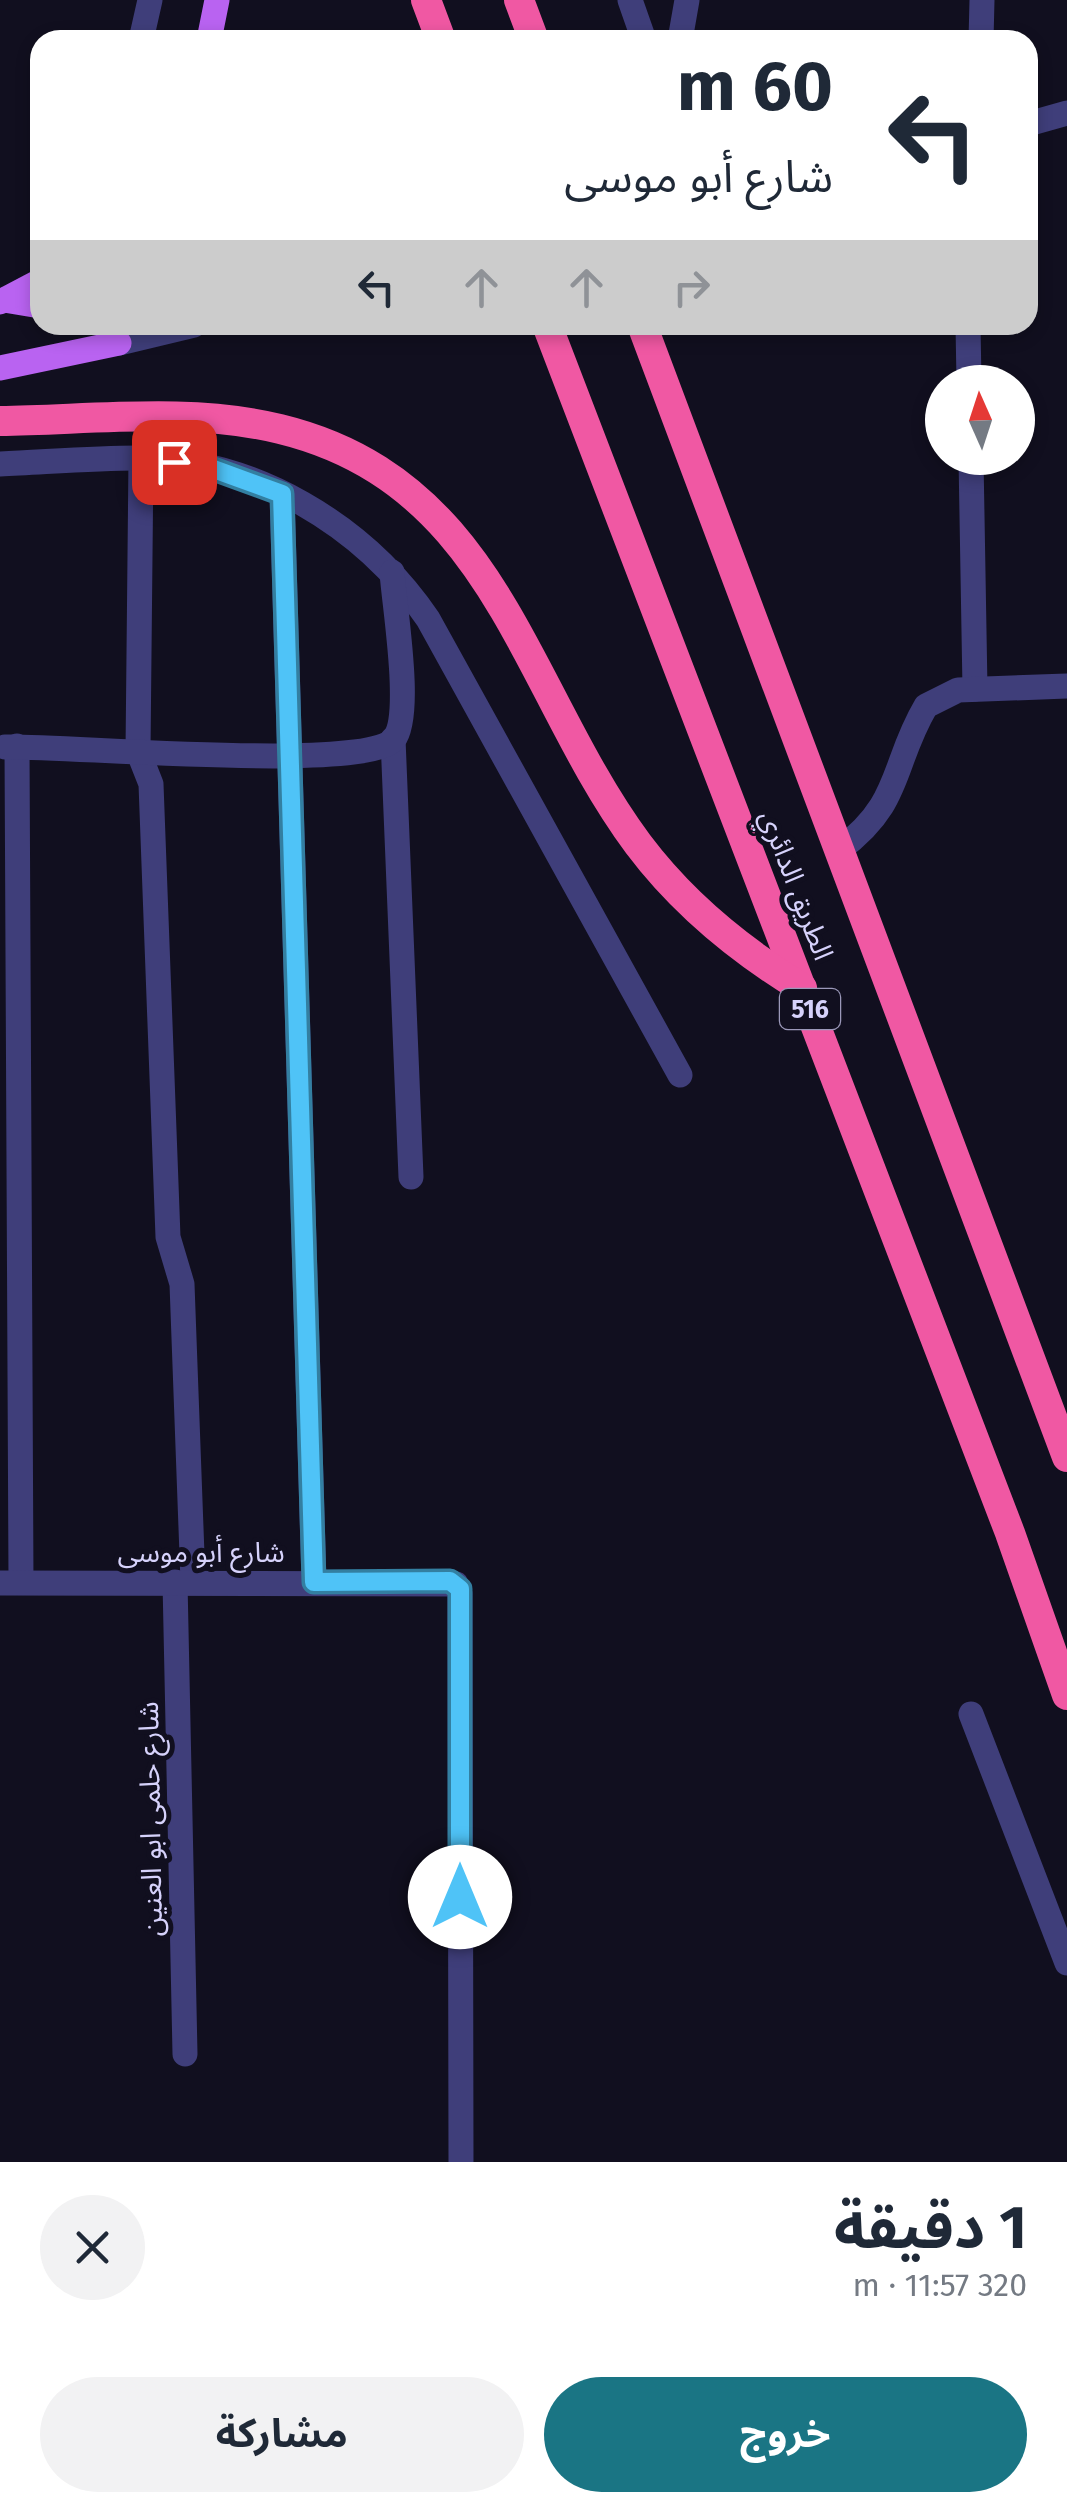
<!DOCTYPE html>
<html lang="ar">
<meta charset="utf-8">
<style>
:root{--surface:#fff;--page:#f2f2f3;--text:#1f2937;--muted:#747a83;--accent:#1a7584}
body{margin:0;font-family:"Fira Sans","Noto Sans Arabic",sans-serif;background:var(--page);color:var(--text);direction:rtl;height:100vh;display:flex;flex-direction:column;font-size:38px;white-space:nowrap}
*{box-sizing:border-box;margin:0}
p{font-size:32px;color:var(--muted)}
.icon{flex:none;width:55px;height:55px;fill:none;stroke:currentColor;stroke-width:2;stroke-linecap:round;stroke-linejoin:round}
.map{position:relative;height:2162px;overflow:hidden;direction:ltr}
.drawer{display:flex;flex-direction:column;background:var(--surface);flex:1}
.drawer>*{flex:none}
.guide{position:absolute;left:30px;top:30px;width:1008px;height:305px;border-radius:30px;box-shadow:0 5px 15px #0003;direction:rtl;background:#fff;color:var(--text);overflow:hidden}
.needle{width:65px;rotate:357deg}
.buttons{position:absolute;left:925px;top:365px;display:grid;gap:20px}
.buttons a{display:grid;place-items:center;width:110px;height:110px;border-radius:50%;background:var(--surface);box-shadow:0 5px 15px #0003;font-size:50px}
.pin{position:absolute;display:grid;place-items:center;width:85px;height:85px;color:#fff;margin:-42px;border-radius:20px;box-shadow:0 5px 15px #0006}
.me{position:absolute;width:110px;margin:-55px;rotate:0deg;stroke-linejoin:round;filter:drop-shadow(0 0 8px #0008)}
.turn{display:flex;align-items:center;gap:35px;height:210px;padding:0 40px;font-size:45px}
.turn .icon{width:130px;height:130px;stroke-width:2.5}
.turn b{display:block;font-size:70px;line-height:85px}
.lanes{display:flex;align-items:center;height:95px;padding:0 40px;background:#0003;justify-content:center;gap:50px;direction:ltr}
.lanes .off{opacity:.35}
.round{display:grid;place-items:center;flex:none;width:105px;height:105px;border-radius:52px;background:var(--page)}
.head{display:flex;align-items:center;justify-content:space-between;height:170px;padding:0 40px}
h1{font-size:60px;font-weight:700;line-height:75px}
.action{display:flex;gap:20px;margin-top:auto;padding:20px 40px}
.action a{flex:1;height:115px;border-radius:60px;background:var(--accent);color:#fff;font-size:40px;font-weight:700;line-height:115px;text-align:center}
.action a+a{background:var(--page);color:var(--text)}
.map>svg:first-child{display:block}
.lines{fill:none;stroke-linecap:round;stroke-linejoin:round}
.minor{stroke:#3f3e7a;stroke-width:25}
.tertiary{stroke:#3f3e7a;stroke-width:25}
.primary{stroke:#b963f1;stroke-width:25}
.motorway{stroke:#f058a3;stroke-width:30}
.route-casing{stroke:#337fa1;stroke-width:25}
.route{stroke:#4fc3f7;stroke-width:18}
.labels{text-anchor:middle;stroke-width:10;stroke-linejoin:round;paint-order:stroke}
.shield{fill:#110f1f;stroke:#9b98b9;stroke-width:2.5}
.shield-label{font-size:25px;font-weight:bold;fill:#d6d2fb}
.street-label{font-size:28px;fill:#d6d2fb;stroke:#110f1f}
</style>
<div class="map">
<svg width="1067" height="2162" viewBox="0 0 1067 2162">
<rect width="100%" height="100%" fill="#110f1f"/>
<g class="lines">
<g class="minor">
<polyline points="141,40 150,0"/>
<polyline points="680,40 687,0"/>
<polyline points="981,40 982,0"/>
<polyline points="968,325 969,382"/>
<polyline points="141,458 138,751 151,784 168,1237 182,1284 193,1582"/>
<polyline points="971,458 975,689"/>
<path d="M0,464C46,462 92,458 138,458C254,459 364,525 428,619L680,1075"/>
<polyline points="282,494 314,1582"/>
<polyline points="393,739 411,1177"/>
<polyline points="17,746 21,1582"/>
<path d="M5,747C63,745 367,773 394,739C413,715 394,605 392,572"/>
<path d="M839,850C903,803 891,765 926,706L958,690L1067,686"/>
<polyline points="175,1582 185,2054"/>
<polyline points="0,1583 456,1584 460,1594 461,2162"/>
<polyline points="971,1714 1067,1963"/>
</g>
<g class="tertiary">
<polyline points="630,0 644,40"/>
<polyline points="1028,124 1067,113"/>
<polyline points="119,343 194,325"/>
</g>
<g class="primary">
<polyline points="209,40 217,0"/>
<polyline points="4,300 40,306"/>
<polyline points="0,302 40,281"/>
<polyline points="0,368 119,343"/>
</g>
<g class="motorway">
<polyline points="426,0 441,40"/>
<polyline points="519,0 534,40"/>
<polyline points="547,325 1010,1533 1067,1695"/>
<polyline points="642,325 1067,1457"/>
<path d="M0,421C90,420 191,407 280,429C497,482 523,689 638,844C683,904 738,949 802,988"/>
</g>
</g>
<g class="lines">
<g class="route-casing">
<polyline id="route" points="174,462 208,467 282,494 314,1582 450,1581 460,1589 460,1897"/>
</g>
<use href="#route" class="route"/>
</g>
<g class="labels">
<rect class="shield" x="780" y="989" width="60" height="40" rx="8"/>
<g class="shield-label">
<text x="810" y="1018">516</text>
</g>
<g class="street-label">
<text transform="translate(797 885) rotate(69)" y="10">الطريق الدائري</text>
<text x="201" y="1562">شارع أبو موسى</text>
<text transform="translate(150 1819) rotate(-91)" y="10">شارع حلمى ابو العنين</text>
</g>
</g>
</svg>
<div class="buttons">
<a><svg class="needle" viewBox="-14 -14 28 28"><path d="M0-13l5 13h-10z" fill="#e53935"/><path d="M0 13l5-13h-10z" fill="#747a83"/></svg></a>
</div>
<div class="pin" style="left:174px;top:462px;background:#d93025"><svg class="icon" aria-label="arrive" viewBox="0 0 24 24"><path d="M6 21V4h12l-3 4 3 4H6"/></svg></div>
<svg class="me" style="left:460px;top:1897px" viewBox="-20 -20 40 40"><circle r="19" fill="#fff"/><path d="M0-13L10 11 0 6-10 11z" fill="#4fc3f7"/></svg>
<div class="guide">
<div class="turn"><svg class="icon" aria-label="left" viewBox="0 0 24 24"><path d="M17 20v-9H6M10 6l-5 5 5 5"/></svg><div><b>60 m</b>شارع أبو موسى</div></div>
<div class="lanes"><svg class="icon" aria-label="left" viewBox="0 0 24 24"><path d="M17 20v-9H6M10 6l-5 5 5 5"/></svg><svg class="icon off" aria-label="ahead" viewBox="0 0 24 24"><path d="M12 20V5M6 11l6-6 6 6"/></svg><svg class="icon off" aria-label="ahead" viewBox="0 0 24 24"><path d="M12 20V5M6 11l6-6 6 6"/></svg><svg class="icon off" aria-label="right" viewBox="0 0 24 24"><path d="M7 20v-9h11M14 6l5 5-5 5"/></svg></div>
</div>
</div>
<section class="drawer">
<div class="head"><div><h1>1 دقيقة</h1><p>320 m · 11:57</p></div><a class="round"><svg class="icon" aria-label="close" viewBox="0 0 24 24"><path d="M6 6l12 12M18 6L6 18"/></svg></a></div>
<div class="action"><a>خروج</a><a>مشاركة</a></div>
</section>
